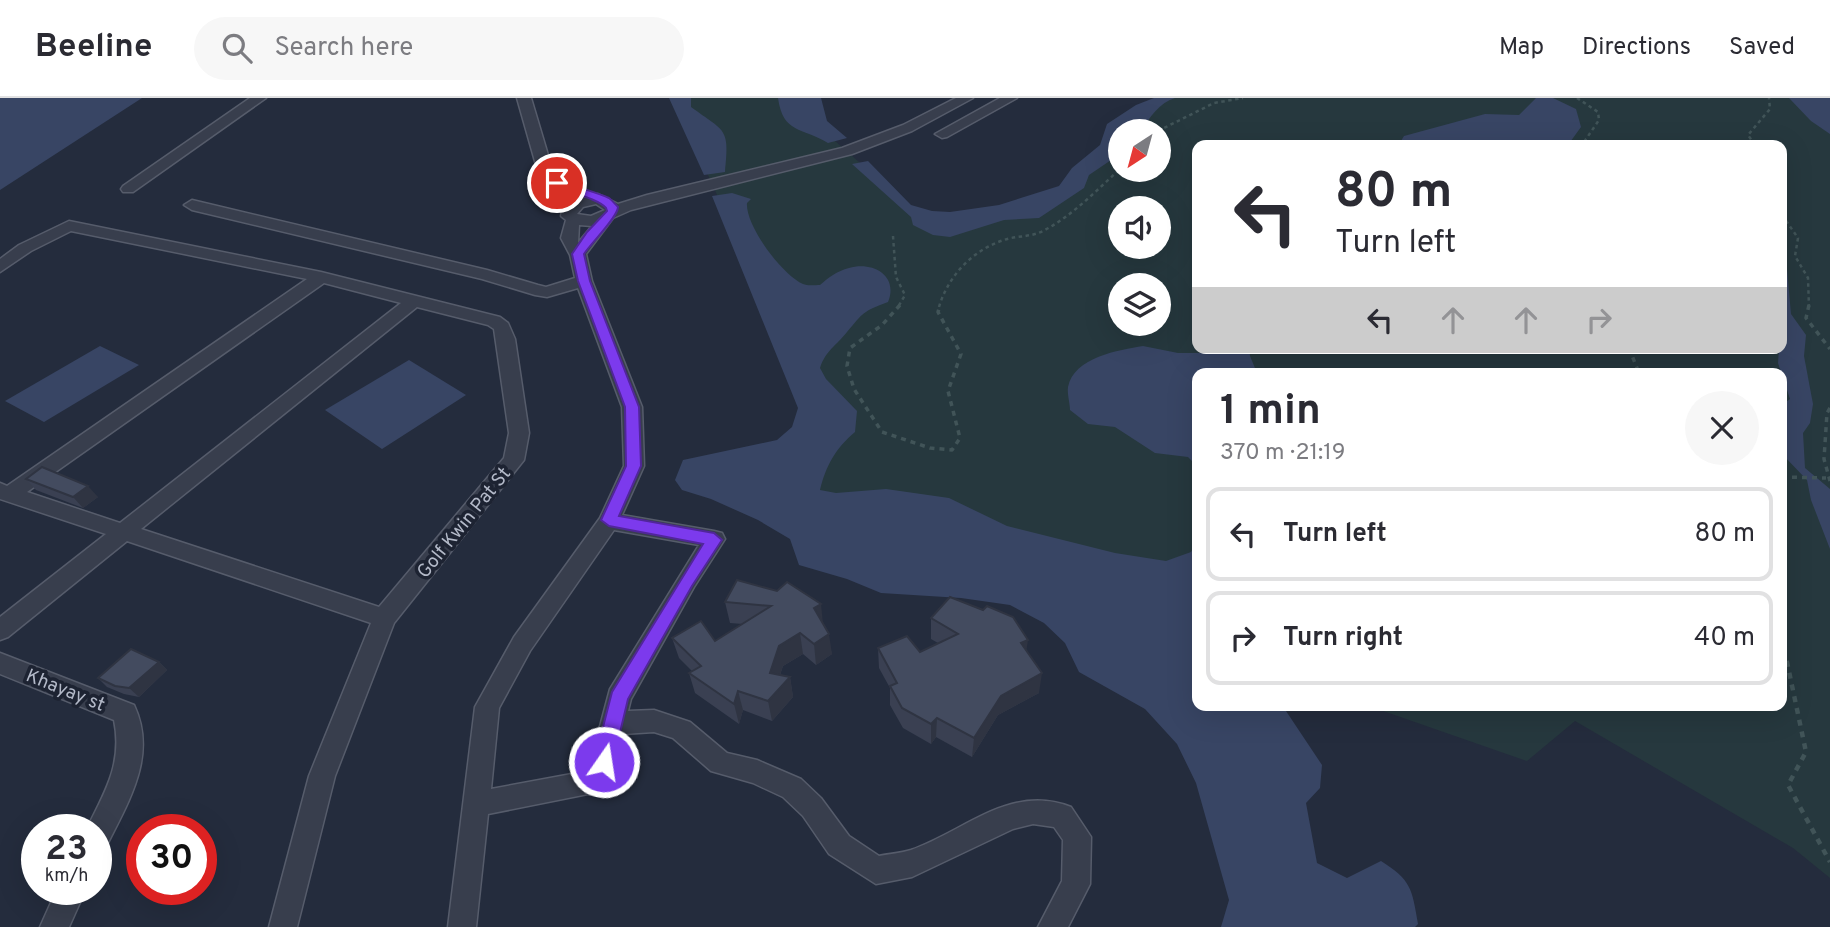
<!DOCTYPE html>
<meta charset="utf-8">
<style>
:root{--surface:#fff;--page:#f7f7f7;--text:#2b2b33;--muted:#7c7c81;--line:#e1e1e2}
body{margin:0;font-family:Overpass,sans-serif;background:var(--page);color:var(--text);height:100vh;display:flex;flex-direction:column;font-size:26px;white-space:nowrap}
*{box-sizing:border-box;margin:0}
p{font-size:23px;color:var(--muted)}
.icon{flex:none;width:38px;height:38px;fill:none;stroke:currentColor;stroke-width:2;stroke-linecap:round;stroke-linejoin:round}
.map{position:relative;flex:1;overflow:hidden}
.drawer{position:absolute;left:1192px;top:270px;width:595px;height:343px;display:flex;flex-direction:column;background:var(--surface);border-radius:14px;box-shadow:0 7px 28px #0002}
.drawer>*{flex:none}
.banner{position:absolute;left:1192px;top:42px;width:595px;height:214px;border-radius:14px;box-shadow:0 7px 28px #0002;background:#fff;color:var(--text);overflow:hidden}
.needle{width:46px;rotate:216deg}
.controls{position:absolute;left:1108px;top:21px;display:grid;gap:14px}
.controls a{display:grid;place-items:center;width:63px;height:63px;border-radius:50%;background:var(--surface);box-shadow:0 7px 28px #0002;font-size:35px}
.speed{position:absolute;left:21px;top:716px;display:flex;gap:14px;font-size:35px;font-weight:700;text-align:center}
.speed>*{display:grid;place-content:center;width:91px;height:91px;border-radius:50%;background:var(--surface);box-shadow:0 7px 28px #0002;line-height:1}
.speed small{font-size:18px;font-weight:400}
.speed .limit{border:10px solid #d22;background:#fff;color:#111}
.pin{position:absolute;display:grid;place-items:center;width:60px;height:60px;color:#fff;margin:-30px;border:4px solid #fff;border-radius:50%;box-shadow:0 2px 7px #0007}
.me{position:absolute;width:77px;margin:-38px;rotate:13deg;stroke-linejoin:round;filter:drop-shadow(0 0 5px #0008)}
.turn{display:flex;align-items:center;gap:24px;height:147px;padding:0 28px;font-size:32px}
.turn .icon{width:91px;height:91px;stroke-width:2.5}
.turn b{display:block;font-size:49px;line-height:60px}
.lanes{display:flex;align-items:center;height:66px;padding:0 28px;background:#0003;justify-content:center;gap:35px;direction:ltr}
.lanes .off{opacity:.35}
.round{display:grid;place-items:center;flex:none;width:74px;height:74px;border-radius:37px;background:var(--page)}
.headline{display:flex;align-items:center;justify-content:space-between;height:119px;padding:0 28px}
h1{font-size:42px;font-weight:700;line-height:52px}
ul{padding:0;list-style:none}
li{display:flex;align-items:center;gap:21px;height:94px;margin:0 14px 10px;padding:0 14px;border:4px solid var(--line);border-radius:14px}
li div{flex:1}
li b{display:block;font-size:26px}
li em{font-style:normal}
header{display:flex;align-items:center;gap:42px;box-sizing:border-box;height:98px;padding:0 35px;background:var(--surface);border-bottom:2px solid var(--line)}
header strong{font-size:33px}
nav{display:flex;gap:38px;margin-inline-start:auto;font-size:24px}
.search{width:490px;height:63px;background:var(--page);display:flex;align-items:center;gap:18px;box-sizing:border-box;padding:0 24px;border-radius:38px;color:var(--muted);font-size:26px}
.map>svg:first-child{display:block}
.green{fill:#26383e;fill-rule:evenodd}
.water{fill:#384564}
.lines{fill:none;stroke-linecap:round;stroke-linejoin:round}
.minor-casing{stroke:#565c6b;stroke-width:3}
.path-far2{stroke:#415458;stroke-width:2.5;stroke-dasharray:3.5 3.5;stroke-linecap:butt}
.path-far1{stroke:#415458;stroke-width:3.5;stroke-dasharray:5 5;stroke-linecap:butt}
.path{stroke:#415458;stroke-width:4.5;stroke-dasharray:6 6;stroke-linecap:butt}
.minor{fill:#383e4d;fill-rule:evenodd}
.wall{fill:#3a4052}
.shaded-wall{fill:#2f3442}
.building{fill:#434b5f;stroke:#2f3442;stroke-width:2}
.route{fill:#7c3aed;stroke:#51269a;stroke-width:2}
.labels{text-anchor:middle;stroke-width:7;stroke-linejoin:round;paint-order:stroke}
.street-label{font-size:19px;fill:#b3b9c8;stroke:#1d2332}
</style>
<header>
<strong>Beeline</strong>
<div class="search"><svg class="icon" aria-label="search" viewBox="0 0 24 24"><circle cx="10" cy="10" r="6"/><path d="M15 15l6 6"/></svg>Search here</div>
<nav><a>Map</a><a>Directions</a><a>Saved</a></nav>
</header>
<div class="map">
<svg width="1830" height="829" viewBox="0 0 1830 829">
<rect width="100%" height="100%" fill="#242c3d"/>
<path class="green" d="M673,0H807L803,15L924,121L1059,97L1127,24L1163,0H1807L1830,22V780L1793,750L1575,623L1527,663L1366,607H1782V275H1197V549L770,401L814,310ZM1120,33H1158V72H1120ZM1197,47H1782V250H1197ZM1120,110H1158V149H1120ZM1120,187H1158V226H1120Z"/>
<g class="water">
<polygon points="0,0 142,0 0,92"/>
<path d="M669,0H691V9C725,34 730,29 725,74L704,77Z"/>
<path d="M778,0H821L827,23L847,40L828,45C802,29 783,36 778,0Z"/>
<path d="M1154,0H1175C1159,5 1150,19 1141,33H1120V56L1089,77L1084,90L1039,120L1004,122L950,139L933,137L913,127L911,119L852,66L868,63L911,107L932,113L950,114L999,107L1059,88L1072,70L1100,47L1107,26L1136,7Z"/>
<polygon points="1536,0 1553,0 1576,11 1581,29 1568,47 1354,47 1369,43 1401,43 1404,38 1485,16 1519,17"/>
<polygon points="1789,0 1830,0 1830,36 1811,23"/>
<path d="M732,95L751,101L747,105C745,127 782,177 803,186C807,188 815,187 820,187C828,180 837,173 849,170C872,163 899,177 888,204C862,214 864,214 847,234C836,248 826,252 820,270L826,281L857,313L855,334C836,350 826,367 820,392L836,395L886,391L949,400L1007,428L1115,455L1166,463L1191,454L1197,443V607H1282L1322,667L1320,690L1306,705L1317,765L1347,780L1381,763C1411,782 1412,790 1418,826L1415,829H1221L1229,802L1196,685L1177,646L1145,611L1079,574L1065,545L1044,525L1010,507L961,500L881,495L847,481L799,467L790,441L758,422L711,401L682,392L675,382L683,362L777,342L792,329L798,310L712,98Z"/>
<polygon points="1782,148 1787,171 1791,216 1806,237 1804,258 1813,306 1810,325 1803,335 1805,370 1830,391 1830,451 1811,402 1807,382 1782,356 1782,307 1790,301 1778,265 1779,250 1782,250"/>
<polygon points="100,248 139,267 44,324 5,303"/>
<path d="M1143,248L1178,255H1203L1224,250H1249L1250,258L1257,275H1197V368L1188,359L1155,355L1115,329L1088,326L1070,312C1070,305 1067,296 1068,289C1074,259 1119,252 1143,248Z"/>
<polygon points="409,262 466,297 382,351 325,312"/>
</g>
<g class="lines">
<g class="minor-casing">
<g id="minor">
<polygon points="250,0 266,0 133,94 123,94 121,91 123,88"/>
<path d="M517,0H531L559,94L570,104L598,96L618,106L647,97L842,50L903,27L956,0H973L912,33L852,56L631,112L613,120L586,156L592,183L642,309L644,368L622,417L714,433L722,435L725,441L694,489L631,601L628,613L654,612L690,624L727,655L757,662L801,681L821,700L849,738L879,758C889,756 901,755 911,752C965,733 1011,685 1071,709L1091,739L1090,786L1068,829H1038L1062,783L1063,742L1054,729L1033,726L1013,731L912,779L876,786L829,756L803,718L783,699L753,685L711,673L673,640L654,634L623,636L608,692L488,716L476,829H448L475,609L514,539L600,420L624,368L622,309L578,190L547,199L535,197L482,181L192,112L184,107L192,102L487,172L538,187L546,189L575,180L570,157L561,140L566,122L561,118L562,113L548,99L542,88ZM596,106L605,112L591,118L577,116L583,109ZM579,127L592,128L578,145ZM614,432L699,447L610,591L588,673L491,691L499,610L530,553Z"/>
<polygon points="1000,0 1017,0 947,39 942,40 935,36"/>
<path d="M69,123L321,174L500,219L508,225L515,241L529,335L524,362L394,525L335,678L297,829H269L309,678L371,525L127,443L8,539L0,542V519L106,436L0,401V385L7,388L307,181L71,133L31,153L0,174V161L19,147ZM324,185L401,205L120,425L27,394ZM417,209L488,227L494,231L509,335L504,360L379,509L141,431Z"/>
<path d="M0,555L134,607C158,658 128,704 106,749L96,753V732H86C105,694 123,665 114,622L0,576Z"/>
<polygon points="57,791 86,791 69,829 40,829"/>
</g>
</g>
<g class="path-far2">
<polyline points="1577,0 1598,14 1599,22 1582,47"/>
<polyline points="1158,33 1214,5 1243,0"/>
<polyline points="1755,47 1748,37 1770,11 1769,0"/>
<polyline points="1782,117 1798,140 1795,158 1808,180 1809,209"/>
<polyline points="893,138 896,179 905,197 898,209"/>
<path d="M939,209C949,175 977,148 1011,140C1022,138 1033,138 1043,133C1072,118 1096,93 1120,71"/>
</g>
<g class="path-far1">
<polyline points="900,207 882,227 850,250 847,268 854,291 882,334 930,350 952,352 960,340 948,293 961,256 938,214 940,207"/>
<polyline points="1809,207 1806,220 1830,251"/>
<polyline points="1629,250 1639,275"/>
<polyline points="1830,310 1827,315 1824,361 1830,383"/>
<polyline points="1782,379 1826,380"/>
</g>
<polyline class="path" points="1782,552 1787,564 1806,654 1788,687 1830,764"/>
<use href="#minor" class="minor"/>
</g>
<g class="wall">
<polygon points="26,381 98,399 83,410 36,392"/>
<polygon points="737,482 823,526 832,556 816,567 803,556 783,568 780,577 790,579 793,599 772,623 743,612 739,626 695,595 689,575 692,573 679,560 672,540 715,543 743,526 730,525 725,504"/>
<polygon points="931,520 1027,553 1039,595 998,617 972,659 936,639 931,646 903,630 890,607 890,590 879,570 878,550 920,554 938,545 931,541"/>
<polygon points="159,564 167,572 139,599 124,596 107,589 98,580"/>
</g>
<g class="shaded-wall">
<polygon points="88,388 98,399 83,410 73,399"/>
<polygon points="821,506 823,526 814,510"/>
<polygon points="800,535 803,556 783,568 774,595 770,575 779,548"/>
<polygon points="829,536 832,556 816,567 814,546"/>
<polygon points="1028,542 1025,562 1021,545"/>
<polygon points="159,564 167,572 139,599 129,590"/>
<polygon points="1042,575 1039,595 998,617 972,659 974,640 1001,598"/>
<polygon points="790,579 793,599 772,623 768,603"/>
<polygon points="738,593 743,612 739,626 734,606"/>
<polygon points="937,620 936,639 931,646 931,626"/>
</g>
<g class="building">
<polygon points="42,369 88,388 73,399 26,381"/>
<polygon points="737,482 777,493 787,484 821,506 814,510 829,536 814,546 800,535 779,548 770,575 790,579 768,603 738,593 734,606 689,575 701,568 672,540 701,523 715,543 771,508 725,504"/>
<polygon points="950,499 983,512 987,508 1013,519 1028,542 1021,545 1042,575 1001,598 974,640 937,620 931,626 902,610 890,588 897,585 878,550 907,538 920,554 958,536 931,520"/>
<polygon points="131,551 159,564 129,590 115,588 98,580"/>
</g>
<path class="route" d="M553,82C558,82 603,97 609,100C612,102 616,107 618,109C618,119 591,145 584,156L590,183L639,309L641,368L619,418L714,435L722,442L692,488L628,601L613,664L610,670L604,673L597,670L594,664L612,594L703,446L609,428L601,422L626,368L625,309L578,183L572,156L587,134L607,113L606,110C597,100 567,94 553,87Z"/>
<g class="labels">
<g class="street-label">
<text transform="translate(463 424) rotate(-51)" y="7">Golf Kwin Pat St</text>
<text transform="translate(66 591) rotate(22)" y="7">Khayay st</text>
</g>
</g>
</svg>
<div class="controls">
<a><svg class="needle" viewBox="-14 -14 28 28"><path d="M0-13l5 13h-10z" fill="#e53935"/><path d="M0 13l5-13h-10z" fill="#7c7c81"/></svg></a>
<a><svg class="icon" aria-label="sound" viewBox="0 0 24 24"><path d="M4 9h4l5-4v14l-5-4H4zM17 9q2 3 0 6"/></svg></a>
<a><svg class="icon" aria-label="layers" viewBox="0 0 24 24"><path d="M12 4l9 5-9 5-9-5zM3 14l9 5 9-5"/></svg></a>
</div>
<div class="speed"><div>23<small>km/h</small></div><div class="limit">30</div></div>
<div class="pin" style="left:557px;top:85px;background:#d93025"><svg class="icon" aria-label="arrive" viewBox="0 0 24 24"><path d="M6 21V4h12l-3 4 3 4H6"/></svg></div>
<svg class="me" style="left:604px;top:664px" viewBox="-20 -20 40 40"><circle r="17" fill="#7c3aed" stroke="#fff" stroke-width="3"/><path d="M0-11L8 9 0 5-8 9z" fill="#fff"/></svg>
<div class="banner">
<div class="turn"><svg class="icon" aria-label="left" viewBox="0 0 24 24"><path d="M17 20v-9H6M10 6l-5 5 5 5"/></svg><div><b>80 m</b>Turn left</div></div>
<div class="lanes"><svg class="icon" aria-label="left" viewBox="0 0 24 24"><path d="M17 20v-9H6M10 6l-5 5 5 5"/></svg><svg class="icon off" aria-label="ahead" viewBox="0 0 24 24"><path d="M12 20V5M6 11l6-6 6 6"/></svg><svg class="icon off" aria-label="ahead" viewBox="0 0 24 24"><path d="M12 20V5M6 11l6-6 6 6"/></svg><svg class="icon off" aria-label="right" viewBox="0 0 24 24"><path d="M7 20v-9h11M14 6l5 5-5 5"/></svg></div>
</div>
<section class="drawer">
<div class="headline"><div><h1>1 min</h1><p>370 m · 21:19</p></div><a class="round"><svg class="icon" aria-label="close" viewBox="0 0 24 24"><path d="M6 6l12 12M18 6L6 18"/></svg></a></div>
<ul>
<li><svg class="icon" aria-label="left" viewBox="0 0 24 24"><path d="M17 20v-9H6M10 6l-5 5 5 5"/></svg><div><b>Turn left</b></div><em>80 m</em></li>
<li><svg class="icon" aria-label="right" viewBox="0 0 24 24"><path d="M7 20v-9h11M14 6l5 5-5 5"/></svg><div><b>Turn right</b></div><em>40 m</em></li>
</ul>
</section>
</div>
